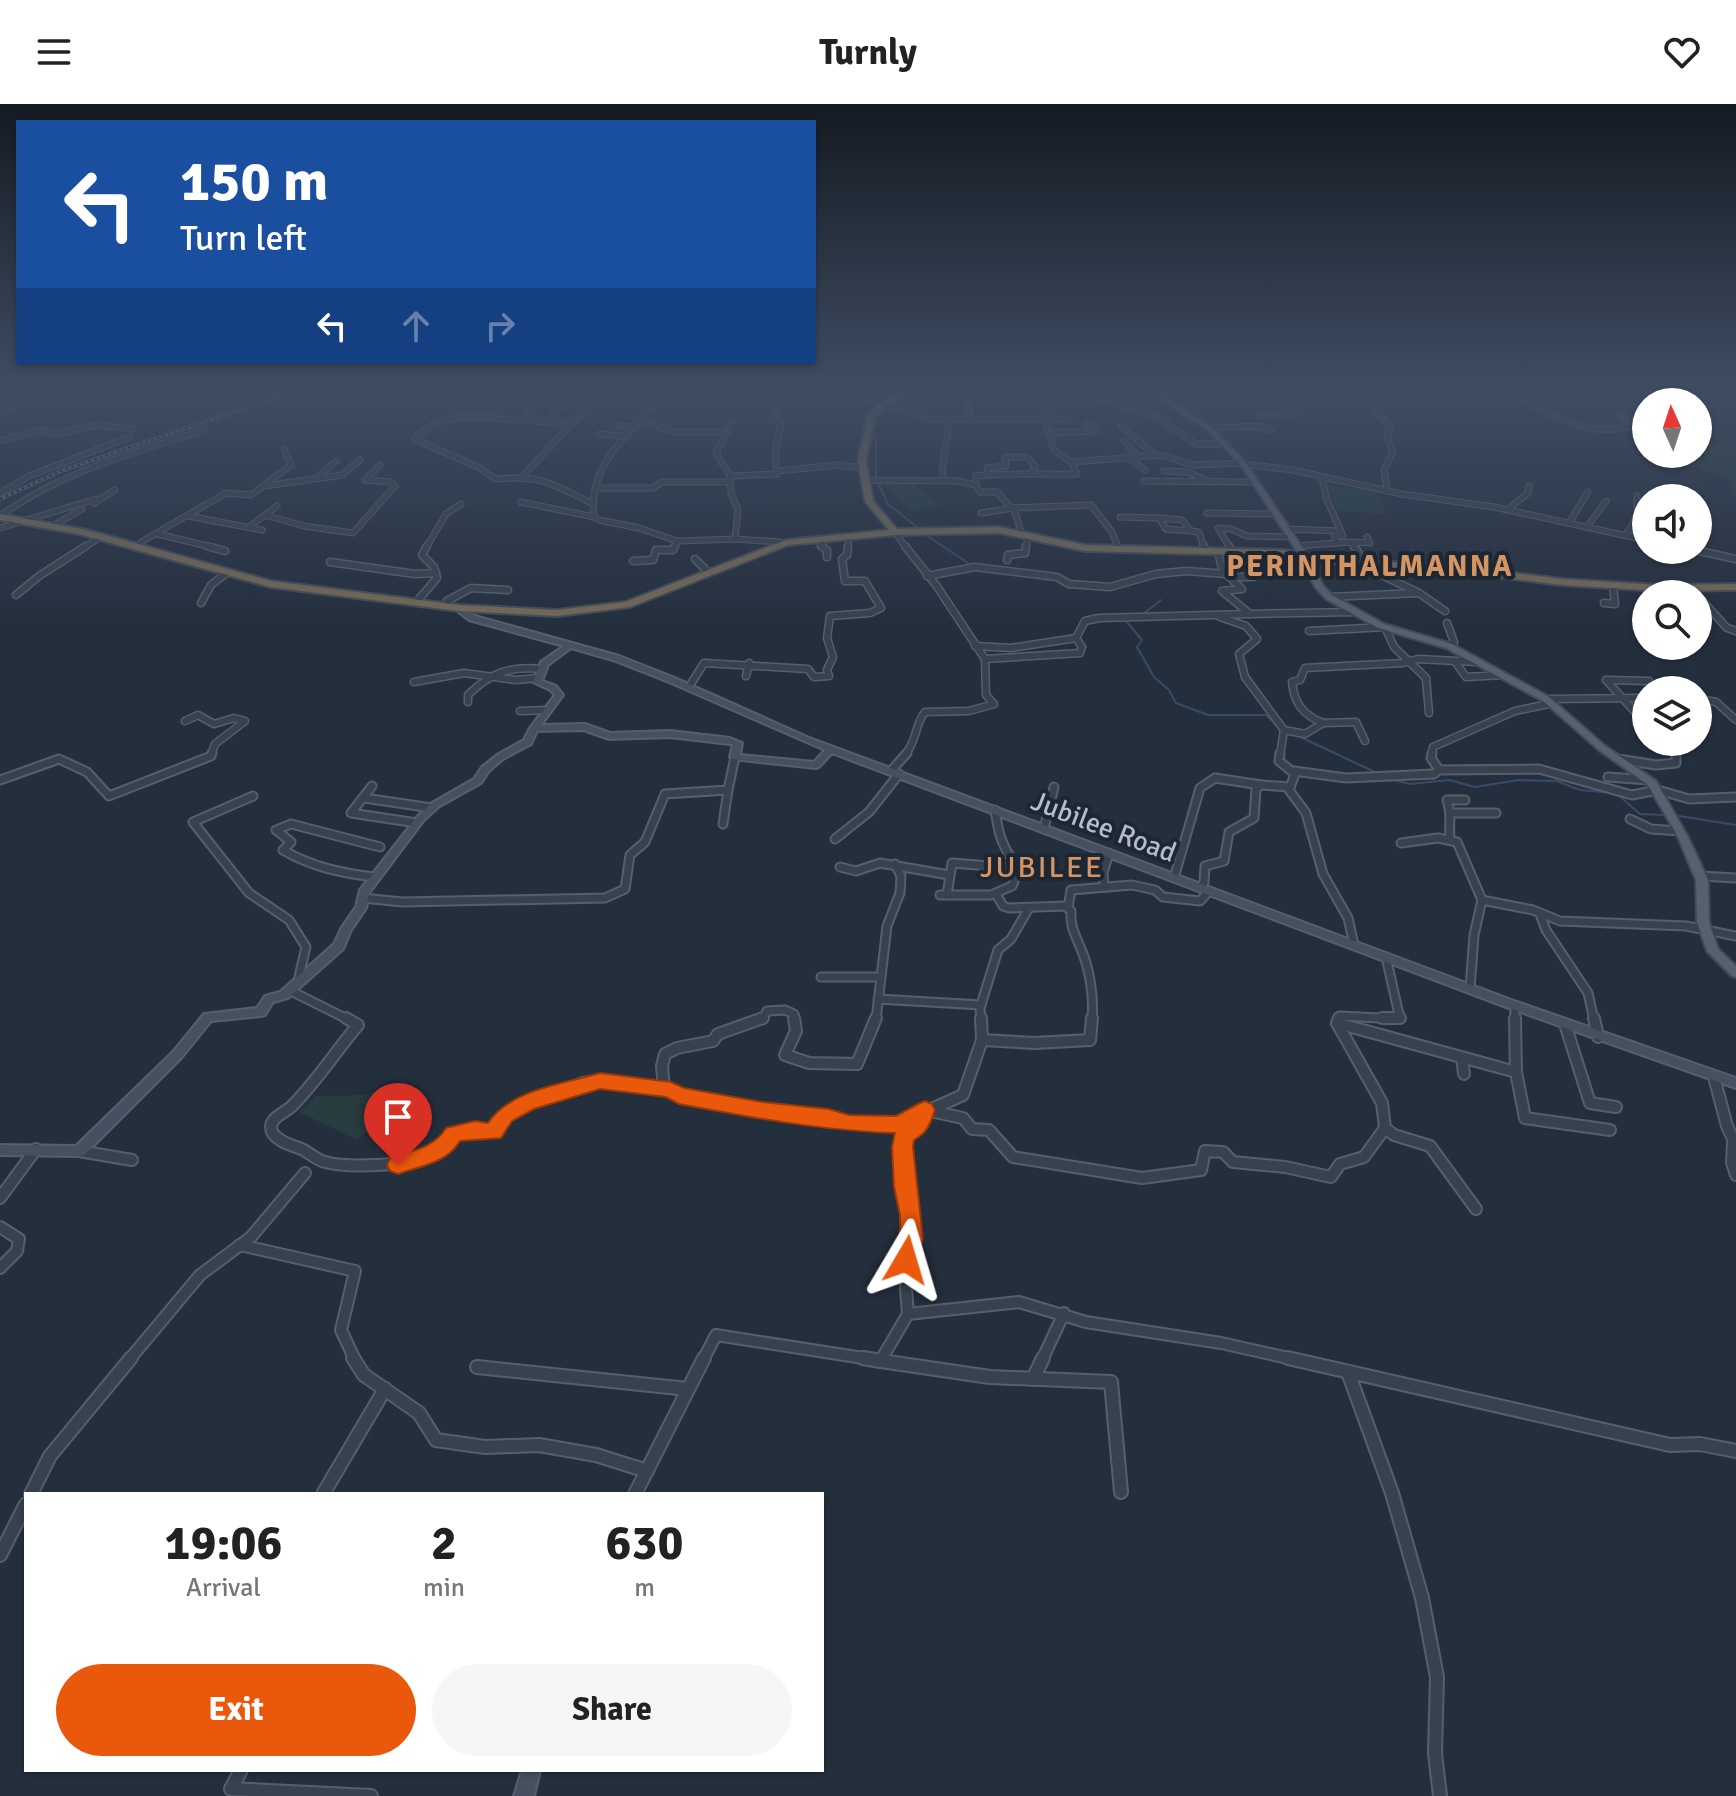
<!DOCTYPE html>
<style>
:root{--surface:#fff;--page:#f6f6f6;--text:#222;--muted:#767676;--accent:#ea580c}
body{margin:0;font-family:Signika,sans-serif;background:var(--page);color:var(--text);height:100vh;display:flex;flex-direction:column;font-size:30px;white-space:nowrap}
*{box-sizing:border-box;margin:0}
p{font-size:26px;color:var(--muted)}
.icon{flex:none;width:44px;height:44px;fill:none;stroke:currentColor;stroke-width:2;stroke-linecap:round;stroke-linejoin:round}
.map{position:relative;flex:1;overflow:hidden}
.sheet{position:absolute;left:24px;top:1388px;width:800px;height:280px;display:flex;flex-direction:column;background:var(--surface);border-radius:0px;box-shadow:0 2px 6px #0004}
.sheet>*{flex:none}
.hud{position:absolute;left:16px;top:16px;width:800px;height:244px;border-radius:0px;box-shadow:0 2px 6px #0004;background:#1a4fa0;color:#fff;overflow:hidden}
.needle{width:52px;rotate:357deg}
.buttons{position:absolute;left:1632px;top:284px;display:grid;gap:16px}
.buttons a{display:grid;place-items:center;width:80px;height:80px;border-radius:50%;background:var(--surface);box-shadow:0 2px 6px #0004;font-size:40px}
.pin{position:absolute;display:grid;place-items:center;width:68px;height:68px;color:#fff;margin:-82px -34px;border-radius:50% 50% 50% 0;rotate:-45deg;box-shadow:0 0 8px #0007}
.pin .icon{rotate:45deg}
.me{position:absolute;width:88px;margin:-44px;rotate:7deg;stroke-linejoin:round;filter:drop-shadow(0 0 6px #0008)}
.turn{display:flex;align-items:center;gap:28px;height:168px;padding:0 32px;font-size:36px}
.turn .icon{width:104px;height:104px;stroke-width:2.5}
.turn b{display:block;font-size:56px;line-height:68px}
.lanes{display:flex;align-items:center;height:76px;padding:0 32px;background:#0003;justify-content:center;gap:40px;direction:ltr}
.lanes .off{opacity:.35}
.eta{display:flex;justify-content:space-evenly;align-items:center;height:136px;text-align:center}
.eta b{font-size:48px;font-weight:700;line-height:56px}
.primary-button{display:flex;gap:16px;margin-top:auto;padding:16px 32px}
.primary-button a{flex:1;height:92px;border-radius:48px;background:var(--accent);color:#fff;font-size:32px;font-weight:700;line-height:92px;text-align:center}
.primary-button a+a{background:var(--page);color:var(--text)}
header{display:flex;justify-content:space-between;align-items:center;height:104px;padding:0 32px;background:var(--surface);font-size:36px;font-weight:700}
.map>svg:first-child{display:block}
.green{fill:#263c3f}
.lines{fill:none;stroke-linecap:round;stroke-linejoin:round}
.stream{stroke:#394c67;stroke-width:2}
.river{fill:#394c67;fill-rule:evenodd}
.street-far4-casing{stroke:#565f6c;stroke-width:7}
.street-far3-casing{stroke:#565f6c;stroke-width:9}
.street-far2-casing{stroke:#565f6c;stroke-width:11}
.street-far1-casing{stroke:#565f6c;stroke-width:14}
.street-casing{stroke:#565f6c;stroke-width:16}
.secondary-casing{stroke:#565f6c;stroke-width:4}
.primary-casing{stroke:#414a57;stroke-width:4}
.highway-casing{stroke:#434c59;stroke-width:4}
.street-far4{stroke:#38414e;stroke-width:5}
.street-far3{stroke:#38414e;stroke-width:6}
.street-far2{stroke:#38414e;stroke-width:7}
.street-far1{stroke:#38414e;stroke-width:10}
.street{stroke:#38414e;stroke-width:12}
.secondary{fill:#465061;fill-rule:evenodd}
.primary{fill:#56606e;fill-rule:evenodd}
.highway{fill:#746855;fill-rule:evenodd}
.rail-casing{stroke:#5a6575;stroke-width:4}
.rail{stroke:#1d2633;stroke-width:2;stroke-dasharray:3;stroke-linecap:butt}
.route{fill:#ea580c;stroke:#983908;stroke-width:2}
.labels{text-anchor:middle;stroke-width:8;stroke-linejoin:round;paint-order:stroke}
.street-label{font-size:28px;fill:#b4bcc9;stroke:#1d2633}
.far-district-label{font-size:30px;font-weight:bold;letter-spacing:2px;fill:#d59563;stroke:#1d2633}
.neighbourhood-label{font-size:30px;letter-spacing:2px;fill:#d59563;stroke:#1d2633}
</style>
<header><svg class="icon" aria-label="menu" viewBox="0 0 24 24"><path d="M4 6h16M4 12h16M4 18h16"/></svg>Turnly<svg class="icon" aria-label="heart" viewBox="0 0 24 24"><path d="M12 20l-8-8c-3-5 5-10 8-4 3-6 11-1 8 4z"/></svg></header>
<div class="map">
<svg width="1736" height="1692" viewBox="0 0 1736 1692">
<rect width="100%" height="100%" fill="#242f3e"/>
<g class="green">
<polygon points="1736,333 1736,394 1726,373 1673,358 1673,350 1698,350 1698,342"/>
<polygon points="881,379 911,379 941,402 911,408"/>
<polygon points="1328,382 1377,386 1387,410 1337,407"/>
<polygon points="381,984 423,1003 355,1035 299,1008 316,992 365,991"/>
</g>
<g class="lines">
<g class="stream">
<polyline points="873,318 882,305 896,296"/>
<polyline points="872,324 876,336 876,373"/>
<polyline points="878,379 888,400 918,424"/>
<polyline points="926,431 968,459"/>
<polyline points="1143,510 1161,496"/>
<polyline points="1126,517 1142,536 1137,543 1154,573 1169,586 1176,599 1208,611 1266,611 1277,622"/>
<polyline points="1296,631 1377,669"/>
<polyline points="1394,676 1410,680 1449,676 1475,683 1519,676 1557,677 1580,686 1616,689 1640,710 1663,711"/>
<polyline points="1679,712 1736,721"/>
</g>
<polygon class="river" points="22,283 28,283 25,287 28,297 15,308 0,309 0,305 11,305 23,296 19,287"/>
<g class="street-far4-casing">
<g id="street-far4">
<path d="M672,283C638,320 586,358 594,413L599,416L639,424L677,437"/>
<polyline points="707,283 854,291 930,315 1068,315"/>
<polyline points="1015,283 1043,283"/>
<polyline points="1117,283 1114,298 1159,314 1196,340 1227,340"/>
<polyline points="1367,283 1377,308 1390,323 1387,334 1393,347 1384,366 1387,386"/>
<path d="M1495,283C1512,285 1521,294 1535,302C1566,320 1597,332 1633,322L1619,310"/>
<polyline points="1600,283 1620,291 1628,301"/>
<polyline points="1088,286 1089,283"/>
<polyline points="899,291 907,283"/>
<polyline points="1241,291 1278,295 1294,292 1290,287"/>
<polyline points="1260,294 1258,289 1262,283"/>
<polyline points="969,299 969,316"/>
<polyline points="1084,299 1094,295 1113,298"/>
<polyline points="501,306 495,314 571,320 523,372"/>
<polyline points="0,308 15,297 18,283"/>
<polyline points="1262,312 1291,311 1300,307 1287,294"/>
<path d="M495,314C464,312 437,311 414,335L480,364L495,375C543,371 550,379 592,399"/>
<polyline points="944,315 949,321 942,365 944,377"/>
<polyline points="522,316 532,304"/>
<polyline points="641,316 674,328 726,328"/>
<polyline points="546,318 562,302"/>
<polyline points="571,320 592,301"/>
<polyline points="620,322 635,323"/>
<polyline points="1121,322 1156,352"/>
<polyline points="1209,324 1259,322 1271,327"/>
<polyline points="1048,329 1096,327 1093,321 1086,320"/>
<polyline points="599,330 627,332"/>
<polyline points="0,337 39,326 55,330 97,321 133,325"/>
<polyline points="1124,337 1138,353"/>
<polyline points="1130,355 1145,366"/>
<polyline points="1071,358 1162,351 1193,361 1244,359"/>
<polyline points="1244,360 1292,366 1402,390 1494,403 1646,436"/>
<polyline points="777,367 839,361 863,364"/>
<polyline points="1164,367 1188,368 1207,377"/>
<polyline points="988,371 987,364 1006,362 1005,353 1027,353 1035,362 1031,370"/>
<polyline points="730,372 716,349 731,319"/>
<polyline points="1322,373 1327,396 1343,432 1334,432 1337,438"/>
<polyline points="317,374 336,357"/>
<polyline points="864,376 958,377 976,381 980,388 997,388 1015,408 1022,431"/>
<polyline points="1144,377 1257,378"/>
<path d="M976,381V372C1010,368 1043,371 1077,370L1071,358L1054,346L1045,316L1069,283"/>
<polyline points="265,382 342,371 360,356"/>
<polyline points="595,384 653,384 662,378 731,378"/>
<polyline points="0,389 29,372 129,333"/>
<polyline points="521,398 594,413"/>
<polyline points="94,399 115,386"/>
<polyline points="1012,404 1091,401 1112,428 1118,444"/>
<polyline points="1507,406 1528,389 1529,382"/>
<polyline points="981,409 1013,404"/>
<polyline points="1207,409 1277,410"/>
<polyline points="265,411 304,422 353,429 395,382 391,378 365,376 380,361"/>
<path d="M0,412C63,367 131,350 204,326"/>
<polyline points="188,412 262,426"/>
<polyline points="1120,413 1159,414"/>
<polygon points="1159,414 1182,416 1191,427 1166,425"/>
<polyline points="1569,419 1588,388"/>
<polyline points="51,423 82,405"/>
<polyline points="249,423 277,402"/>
<polyline points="1587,423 1606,397"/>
<polyline points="0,424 96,395"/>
<polyline points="1285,425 1340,427"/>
<polyline points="1698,426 1700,419"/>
<polyline points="1191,427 1199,428 1204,444"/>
<polyline points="895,428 906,444"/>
<polyline points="158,430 215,444"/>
<polyline points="1626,431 1637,412 1637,392"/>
<polyline points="820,435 824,444"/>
<polyline points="141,438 226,389 251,391 291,361 284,345"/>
<polyline points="780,438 735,435 738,406 731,389 730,372 777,370 775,349 781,318 772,316 788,288"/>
<polyline points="1351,438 1370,439 1367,433"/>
<polyline points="1296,442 1351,438 1355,444"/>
<polyline points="83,444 98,435"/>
<polyline points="426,444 446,410 461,400"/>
<polyline points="674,444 677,437 735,435"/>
<polyline points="848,444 849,433"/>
<polyline points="1026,444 1028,432"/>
<polyline points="1230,444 1218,424 1231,425 1247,432 1290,433"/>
</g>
</g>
<g class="street-far3-casing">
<g id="street-far3">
<polyline points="207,442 225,447"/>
<polyline points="821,442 827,446 827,453"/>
<path d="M905,442L936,481L985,555L986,591L994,600L969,607L925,608C914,622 918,635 905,651"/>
<polyline points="1204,442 1205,447"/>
<polyline points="1229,442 1232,447"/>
<polyline points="1354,442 1366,461"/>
<polyline points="1695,446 1736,455"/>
<polyline points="1218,447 1223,469"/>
<polyline points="695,455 705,465"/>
<polyline points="1007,456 1008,451 1025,449 1026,442"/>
<polyline points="633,457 653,456 656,446 673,446 675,442"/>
<polyline points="330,458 415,470 436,469"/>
<polyline points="927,472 975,463 1057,473 1069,480 1110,483 1156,470 1186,467 1226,470 1242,485 1222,487 1250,510 1356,508"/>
<polyline points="1232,473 1253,473"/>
<polyline points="1419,489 1445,507"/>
<polyline points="16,491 39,472 86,442"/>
<polyline points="1698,492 1727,524 1736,527"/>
<polyline points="1329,493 1419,489 1359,460"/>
<polyline points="419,495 437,474 434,463 422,451 427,442"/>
<polyline points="447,497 471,484 508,486"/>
<polyline points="201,499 211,481 228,468"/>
<polyline points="1604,499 1615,500 1613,481"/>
<polyline points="1220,513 1246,522 1257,535 1239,550 1245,573 1284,626 1280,651"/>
<polyline points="1447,519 1454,538 1449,542"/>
<polyline points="1309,527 1385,523 1394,543 1426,574 1429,609"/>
<polyline points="1076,534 1085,517 1099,514 1250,510"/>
<polyline points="975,542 1011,544 1076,534 1082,543 1080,549 985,555"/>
<polyline points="1456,559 1466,573 1503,571"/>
<polyline points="746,572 749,559"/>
<polyline points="1606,576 1646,620"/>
<polyline points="1606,576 1649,577"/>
<polyline points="414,578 464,569 516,576 538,574"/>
<polyline points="689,583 704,559 808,565 814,573 829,572 827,566 833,553 827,534 830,512 870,509 881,504 865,477 845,477 842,455 847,451 848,442"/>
<polyline points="1547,595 1646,594"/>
<polyline points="1698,595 1716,598 1736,616"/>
<path d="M468,598V591C491,568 510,562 542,565"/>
<polyline points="520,607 548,606"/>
<polyline points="185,617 198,611 214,620 234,614 245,617 215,640 211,651"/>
<path d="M1323,619C1303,611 1294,599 1292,578L1300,576L1305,564L1403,559L1418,555L1478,558"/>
<polyline points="1284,626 1305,630 1323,619 1356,618 1365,637"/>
<polyline points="1666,638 1676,651"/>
<polyline points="1432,651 1433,643 1515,607 1553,599"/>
</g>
</g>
<g class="street-far2-casing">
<g id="street-far2">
<polyline points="1280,649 1279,657 1295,670 1289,686 1306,709 1323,770 1348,814 1354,841"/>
<polyline points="1618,655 1656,661 1676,659 1676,649"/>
<polyline points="1439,666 1539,665 1632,691 1658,686 1689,695 1736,693"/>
<polyline points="891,667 907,649"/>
<polyline points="1294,667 1346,674 1434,670 1439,666 1431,654 1432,649"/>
<polyline points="1608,673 1648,676"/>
<polyline points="0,676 59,655 87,668 109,692 211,652 212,649"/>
<polyline points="372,682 351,709 417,719"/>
<polyline points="253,692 193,718 249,789 289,816 306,843 298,877"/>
<polyline points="364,694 432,704"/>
<polyline points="1451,709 1496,709"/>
<polyline points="1630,715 1651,725 1680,727"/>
<polyline points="723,720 728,686"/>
<polyline points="1044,725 1054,683"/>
<polyline points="835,735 869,708 899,670"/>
<path d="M1450,735C1448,718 1453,715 1447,696H1465"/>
<polyline points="1401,739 1438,734 1457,738 1482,796 1474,831 1470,885"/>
<polyline points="840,763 856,767 880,759 949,771"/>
<polyline points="1700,772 1736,774"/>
<path d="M374,773C341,769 312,763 283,746L291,738L276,726L291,720L380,743"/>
<polyline points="1174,774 1200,684 1215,674 1261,681"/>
<polyline points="1104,781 1103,769 1109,749"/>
<polyline points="1200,783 1204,779 1205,762 1224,757 1229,728 1254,714 1256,685 1261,681 1290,683"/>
<path d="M996,790L1003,802L1009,804L1065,802L1071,807C1070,823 1075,830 1081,845C1090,866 1094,893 1092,916"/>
<path d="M940,791H991L1012,782C1021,764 1010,756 1003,739C998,729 997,717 995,706"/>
<polyline points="947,791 952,759 1015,764"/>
<polyline points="363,794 402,798 605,794 625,785 630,751 645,738 665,690 728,686 735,653"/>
<polyline points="1482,796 1533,806 1560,817 1686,822 1736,832"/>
<polyline points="1068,804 1071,786 1132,781 1155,786 1163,793 1200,797 1209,787"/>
<polyline points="1540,810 1546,826 1588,889 1594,916"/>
<polyline points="821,873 879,873"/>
<polyline points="289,886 349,916"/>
<polyline points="878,895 981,901"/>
<polyline points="1515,902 1515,916"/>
<polyline points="762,916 767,907 785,906 794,910 795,916"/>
<polyline points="876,916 887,822 900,789 901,772 895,760"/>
<polyline points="981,916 980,904 998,846 1011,835 1029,804"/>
<polyline points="1338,916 1340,912 1400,915 1386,853"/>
</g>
</g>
<g class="street-far1-casing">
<g id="street-far1">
<path d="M346,914L358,921C336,947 316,978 292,1002C286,1008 271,1013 271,1023C271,1035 290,1041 299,1044C308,1047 316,1056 325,1058C347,1064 408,1062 428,1052C438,1047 443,1038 451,1032C462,1024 481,1027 493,1028L505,1011L516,1003L583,979L605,976L671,986L679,992L762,1007L829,1013L849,1019L896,1021L963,991L982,936L981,914"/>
<polyline points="794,914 796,927 785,951 809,959 857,960 876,914"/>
<polyline points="1382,914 1400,914"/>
<polyline points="1515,914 1516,968 1525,1014 1610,1026"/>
<polyline points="1594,914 1598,933"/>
<polyline points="1337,919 1339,914"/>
<polyline points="1565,920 1590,999 1616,1003"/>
<polyline points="982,936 1034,939 1090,936 1092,914"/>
<polyline points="1462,954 1464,970"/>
<polyline points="1714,973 1727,1022 1736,1041"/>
<polyline points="664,985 662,962 665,950 677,944 713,937 718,930 763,914"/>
<polyline points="1385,1024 1394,1031 1430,1042 1476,1105"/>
<polyline points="1733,1038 1732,1059 1736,1071"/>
<polyline points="79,1047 132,1056"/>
<polyline points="0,1094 36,1045"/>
<polyline points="0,1123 19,1135 17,1147 0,1164"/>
<polyline points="240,1141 355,1167 341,1226 355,1256"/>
<polyline points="908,1210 1019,1198 1086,1218 1221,1239 1297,1256"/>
<polyline points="129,1256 200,1171 251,1133 305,1069"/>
<polyline points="703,1256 716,1231 876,1256"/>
<polyline points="881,1256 908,1210 906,1185 911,1124 903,1041 904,1031 918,1023 925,1006 963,1014 972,1025 989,1026 1013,1053 1142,1074 1201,1066 1205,1047 1223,1048 1233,1058 1285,1063 1331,1073 1340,1060 1364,1053 1385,1024 1382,999 1337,919 1516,968"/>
<polyline points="1042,1256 1064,1209"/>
</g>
</g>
<g class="street-casing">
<g id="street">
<polyline points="353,1254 364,1271 419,1309 436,1336 485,1343 539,1341 596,1351 647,1367"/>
<polyline points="863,1254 881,1257 883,1254"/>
<polyline points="1288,1254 1670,1341 1700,1340 1736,1347"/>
<polyline points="881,1257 990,1273 1111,1278 1121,1388"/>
<polyline points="477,1263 688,1285"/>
<polyline points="1348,1268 1392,1389 1422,1494 1437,1573 1435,1649 1440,1692"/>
<polyline points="1033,1275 1043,1254"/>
<polyline points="31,1390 50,1352 131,1254"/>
<polyline points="323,1390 385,1285"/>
<polyline points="635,1390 704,1254"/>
<polyline points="0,1451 26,1400"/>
<polyline points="241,1666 231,1685 371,1692"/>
</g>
</g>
<g class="secondary-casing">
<g id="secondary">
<path d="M456,502H462L475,512L619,552L675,574L807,633L1517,898L1736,974V984L1509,904L832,649L819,663L816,664L732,655L730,653L733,640H730L670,633L609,635L584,626L537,627L531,640L503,655L489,667L481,679L438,703L423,717L369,789L366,804L351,826L343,845L288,894L273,898L265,911L261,912L211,917L181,954L84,1051L79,1052L0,1051V1041L76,1042L173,948L204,910L257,904L265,892L280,888L334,840L341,825L356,803L360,786L417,713L432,699L474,675L482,663L497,651L524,636L530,624L555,591L550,586L533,578L541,558L564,542L469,516L456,506ZM571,544L613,556L669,578L825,646L814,658L740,651L742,639L730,634L670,627L610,629L585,620L541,621L563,591L556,582L542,577L548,561Z"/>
<polygon points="522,1666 540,1666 534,1692 514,1692"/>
</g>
</g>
<g class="primary-casing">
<polygon id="primary" points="1154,283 1160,283 1166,294 1211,323 1246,359 1308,452 1323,482 1332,491 1384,520 1452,540 1549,593 1605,642 1656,677 1688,733 1708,776 1709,818 1718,845 1736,862 1736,873 1732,872 1707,847 1697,818 1696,776 1678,733 1648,681 1599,646 1543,597 1446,544 1378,524 1326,495 1315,483 1300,452 1241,361 1207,325 1161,296"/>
</g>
<g class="highway-casing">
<polygon id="highway" points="909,283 917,283 885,303 875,313 866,357 873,397 897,425 999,423 1085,441 1282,446 1359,457 1441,460 1562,475 1660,481 1736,480 1736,486 1660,487 1562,481 1441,466 1359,463 1282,452 1085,447 999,429 895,431 788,441 630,503 557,512 459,507 270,483 79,430 0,416 0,410 87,426 271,477 459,501 557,506 625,498 786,436 889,426 865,397 858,357 867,313 879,299"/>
</g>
<use href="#street-far4" class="street-far4"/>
<use href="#street-far3" class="street-far3"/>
<use href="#street-far2" class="street-far2"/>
<use href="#street-far1" class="street-far1"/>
<use href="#street" class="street"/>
<use href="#secondary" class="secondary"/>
<use href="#primary" class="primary"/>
<use href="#highway" class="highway"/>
<g class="rail-casing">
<polyline id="rail" points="0,395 61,367 306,283"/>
</g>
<use href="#rail" class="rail"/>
</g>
<linearGradient id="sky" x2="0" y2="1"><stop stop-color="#141a22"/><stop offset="0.55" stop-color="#3f4d63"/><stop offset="1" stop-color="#3f4d63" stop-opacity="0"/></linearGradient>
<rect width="1736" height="519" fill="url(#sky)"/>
<path class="route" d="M600,969L671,978L684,984L762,998L829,1005L849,1011L896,1012L918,1000L925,997L932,1000L935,1006C930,1020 928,1028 914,1036L913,1043L923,1135L915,1164L906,1167L898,1164L895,1156L900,1135V1111L894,1083L892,1043L895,1029C824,1027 748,1013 679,1000L666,993L600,985L534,1005L512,1017L501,1034L460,1037C447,1059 421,1062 398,1070L390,1067L387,1061L390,1054C412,1046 433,1045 446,1024L475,1017L488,1019C511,985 563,980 600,969Z"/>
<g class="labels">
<g class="street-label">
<text transform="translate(1104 722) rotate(21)" y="10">Jubilee Road</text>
</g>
<g class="far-district-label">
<text x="1370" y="472">PERINTHALMANNA</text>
</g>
<g class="neighbourhood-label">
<text x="1042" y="773">JUBILEE</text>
</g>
</g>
</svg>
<div class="buttons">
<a><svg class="needle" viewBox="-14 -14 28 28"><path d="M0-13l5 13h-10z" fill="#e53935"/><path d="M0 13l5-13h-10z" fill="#767676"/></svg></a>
<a><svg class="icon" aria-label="sound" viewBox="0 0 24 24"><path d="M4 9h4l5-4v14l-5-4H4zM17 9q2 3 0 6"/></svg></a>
<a><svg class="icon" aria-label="search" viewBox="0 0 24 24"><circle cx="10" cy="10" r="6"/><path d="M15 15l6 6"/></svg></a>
<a><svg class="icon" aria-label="layers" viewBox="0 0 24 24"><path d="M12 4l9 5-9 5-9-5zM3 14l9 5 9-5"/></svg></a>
</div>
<div class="pin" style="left:398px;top:1061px;background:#d93025"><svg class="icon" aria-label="arrive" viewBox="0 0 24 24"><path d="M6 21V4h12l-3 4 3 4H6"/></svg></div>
<svg class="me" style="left:906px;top:1156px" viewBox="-20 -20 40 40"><path d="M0-17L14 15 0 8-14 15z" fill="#ea580c" stroke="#fff" stroke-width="4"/></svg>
<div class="hud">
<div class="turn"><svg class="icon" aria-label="left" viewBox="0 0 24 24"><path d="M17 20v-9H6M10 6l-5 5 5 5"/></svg><div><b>150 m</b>Turn left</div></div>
<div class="lanes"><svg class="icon" aria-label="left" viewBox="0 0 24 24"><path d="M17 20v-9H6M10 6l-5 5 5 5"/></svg><svg class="icon off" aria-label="ahead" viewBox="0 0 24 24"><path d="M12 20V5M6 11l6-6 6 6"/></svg><svg class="icon off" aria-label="right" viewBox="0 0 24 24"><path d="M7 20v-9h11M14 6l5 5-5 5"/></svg></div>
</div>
<section class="sheet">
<div class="eta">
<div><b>19:06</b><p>Arrival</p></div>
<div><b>2</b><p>min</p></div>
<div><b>630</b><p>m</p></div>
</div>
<div class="primary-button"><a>Exit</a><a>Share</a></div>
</section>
</div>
